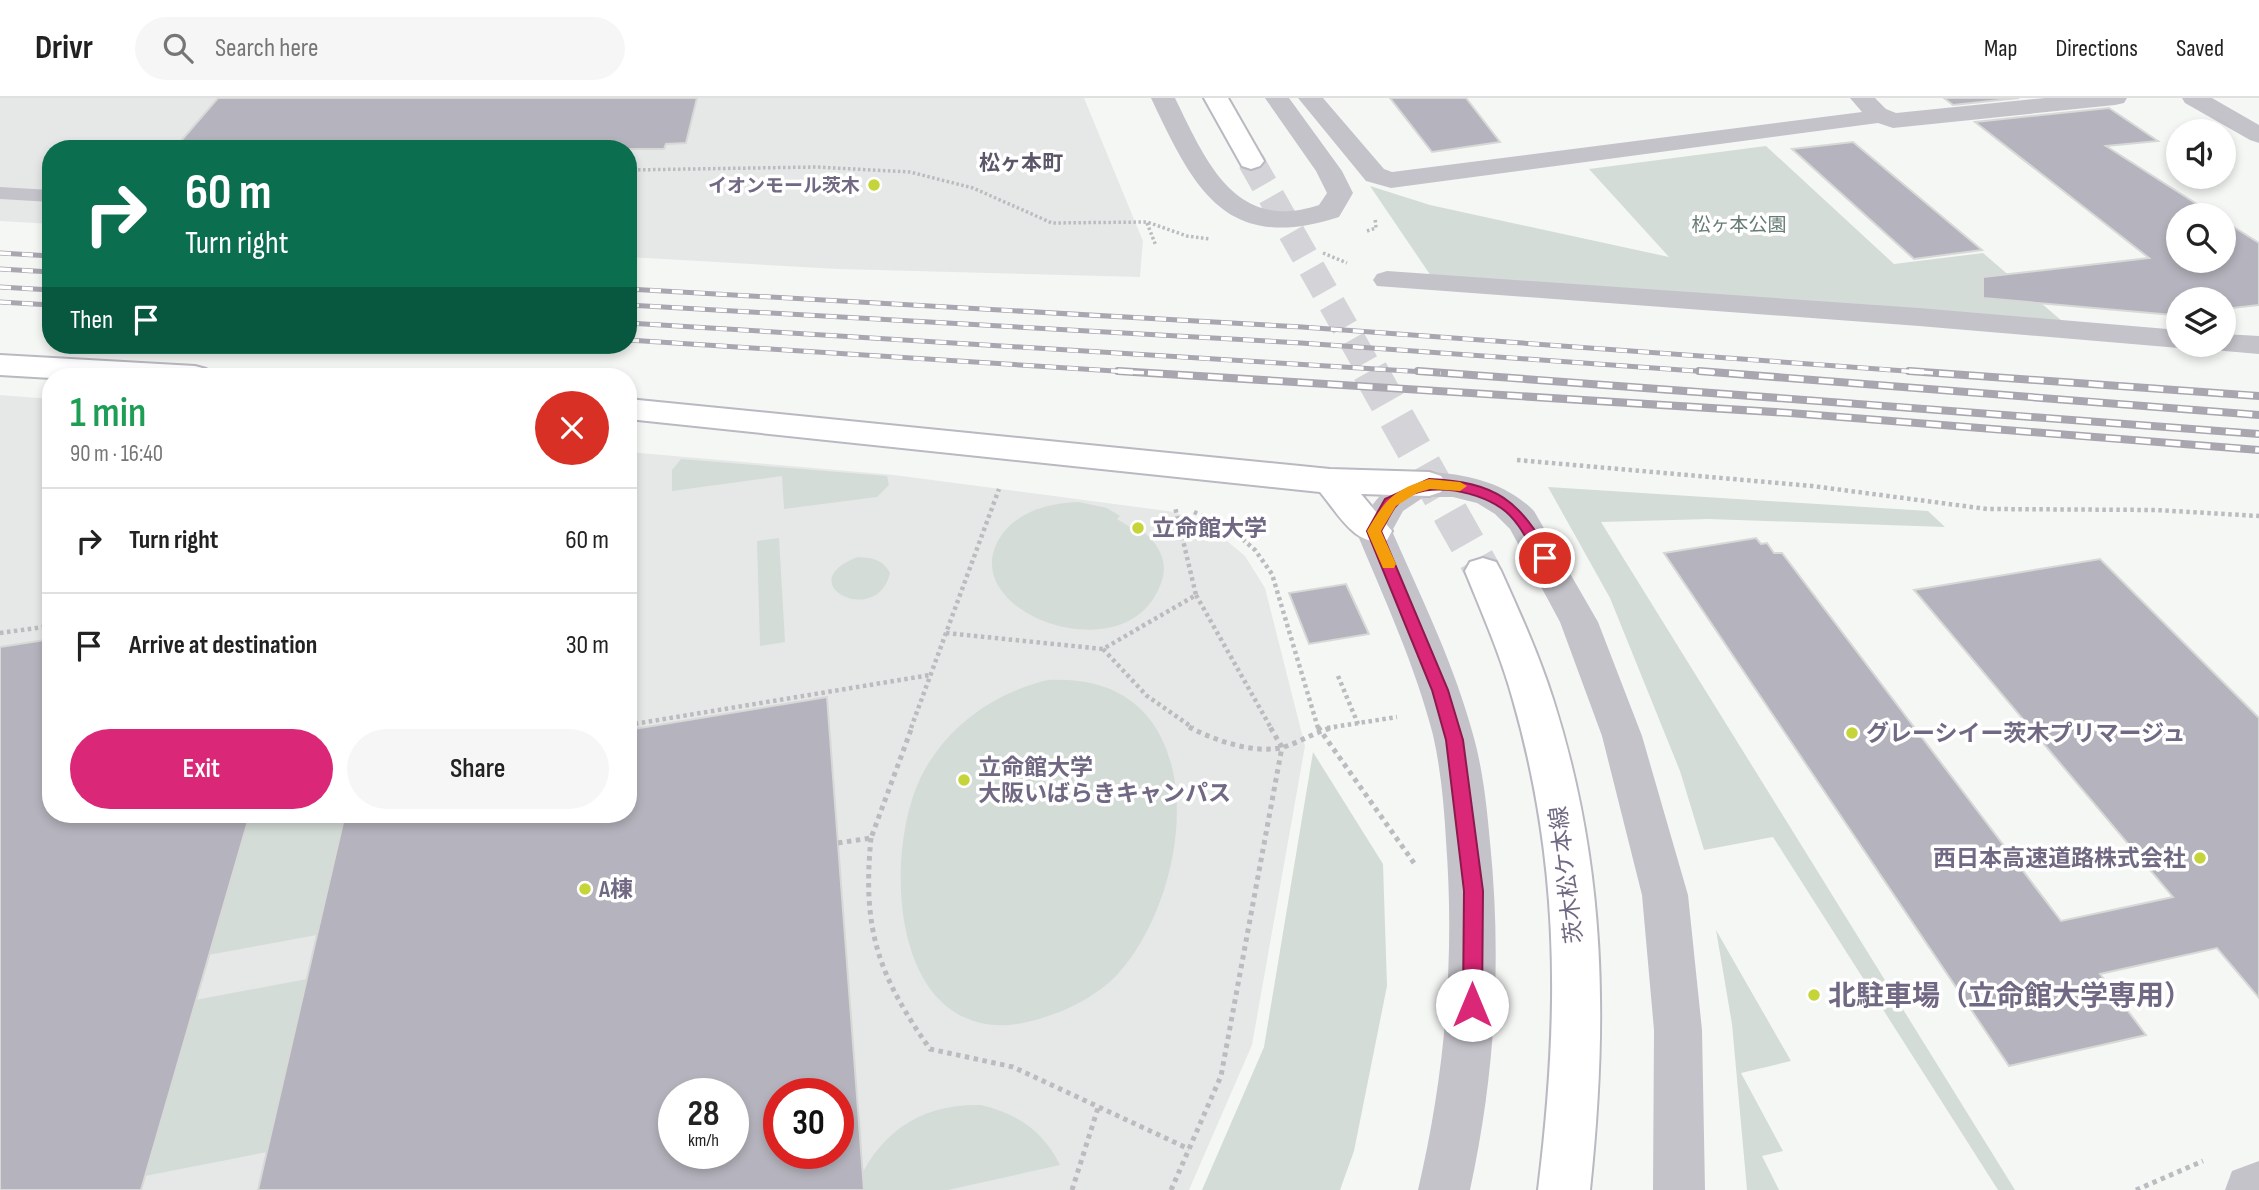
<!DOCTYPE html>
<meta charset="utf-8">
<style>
:root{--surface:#fff;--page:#f6f6f6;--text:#222;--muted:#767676;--line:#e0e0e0;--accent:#db2777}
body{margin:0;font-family:"Sofia Sans Condensed","Noto Sans JP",sans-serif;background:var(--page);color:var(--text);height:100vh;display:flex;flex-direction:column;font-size:26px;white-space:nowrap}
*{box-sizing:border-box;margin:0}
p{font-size:23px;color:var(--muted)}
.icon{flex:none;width:38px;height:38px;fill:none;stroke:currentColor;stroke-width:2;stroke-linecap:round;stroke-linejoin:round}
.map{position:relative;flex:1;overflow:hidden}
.details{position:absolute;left:42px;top:270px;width:595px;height:455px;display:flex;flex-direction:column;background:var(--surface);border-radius:28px;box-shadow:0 4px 10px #0003}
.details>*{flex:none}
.banner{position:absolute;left:42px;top:42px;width:595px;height:214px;border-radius:28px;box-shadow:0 4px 10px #0003;background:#0b6e4f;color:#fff;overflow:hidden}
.buttons{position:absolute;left:2166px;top:21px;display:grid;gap:14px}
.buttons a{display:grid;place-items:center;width:70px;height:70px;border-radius:50%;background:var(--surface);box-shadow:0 4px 10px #0003;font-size:35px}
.speed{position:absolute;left:658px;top:980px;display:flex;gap:14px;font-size:35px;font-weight:700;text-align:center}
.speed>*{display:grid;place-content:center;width:91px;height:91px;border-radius:50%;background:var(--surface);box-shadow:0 4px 10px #0003;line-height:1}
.speed small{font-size:18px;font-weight:400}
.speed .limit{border:10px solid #d22;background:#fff;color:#111}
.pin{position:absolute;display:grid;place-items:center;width:60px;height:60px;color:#fff;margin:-30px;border:4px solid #fff;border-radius:50%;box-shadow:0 2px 7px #0007}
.me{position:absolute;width:77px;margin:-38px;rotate:0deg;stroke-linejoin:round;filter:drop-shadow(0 0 5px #0008)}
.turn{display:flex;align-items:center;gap:24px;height:147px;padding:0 28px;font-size:32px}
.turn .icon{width:91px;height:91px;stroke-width:2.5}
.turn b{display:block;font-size:49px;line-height:60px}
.then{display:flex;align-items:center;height:66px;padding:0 28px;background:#0003;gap:14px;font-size:26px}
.round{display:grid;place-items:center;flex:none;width:74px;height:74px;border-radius:37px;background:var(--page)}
.overview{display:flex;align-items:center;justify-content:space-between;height:119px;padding:0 28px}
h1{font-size:42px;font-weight:600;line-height:52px;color:#1e9e55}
.button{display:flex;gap:14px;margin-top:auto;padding:14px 28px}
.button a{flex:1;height:80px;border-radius:42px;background:var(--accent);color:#fff;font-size:28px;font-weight:600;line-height:80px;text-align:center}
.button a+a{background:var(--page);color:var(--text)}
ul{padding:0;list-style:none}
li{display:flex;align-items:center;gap:21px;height:105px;padding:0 28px;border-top:2px solid var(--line)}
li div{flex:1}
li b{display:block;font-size:26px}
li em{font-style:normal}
header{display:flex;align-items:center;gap:42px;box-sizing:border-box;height:98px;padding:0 35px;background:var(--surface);border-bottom:2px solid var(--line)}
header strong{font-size:33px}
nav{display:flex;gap:38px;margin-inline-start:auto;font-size:24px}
.search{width:490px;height:63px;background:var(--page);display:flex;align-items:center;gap:18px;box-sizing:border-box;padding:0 24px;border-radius:38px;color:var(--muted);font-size:26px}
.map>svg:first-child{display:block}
.built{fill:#e6e8e8;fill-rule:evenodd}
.green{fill:#d4dcd8}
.building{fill:#b5b3bd;stroke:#d7d9d7;stroke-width:2;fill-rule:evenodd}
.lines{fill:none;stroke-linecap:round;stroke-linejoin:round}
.secondary-tunnel-far1{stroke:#d4d4d8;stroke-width:27;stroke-dasharray:27 14;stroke-linecap:butt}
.secondary-tunnel{stroke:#d4d4d8;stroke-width:36;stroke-dasharray:36 18;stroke-linecap:butt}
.secondary-casing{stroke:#bab8c0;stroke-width:4}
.path-far2{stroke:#bcbbc0;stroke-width:3.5;stroke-dasharray:2.5 2.5;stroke-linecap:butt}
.path-far1{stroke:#bcbbc0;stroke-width:4.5;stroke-dasharray:3.5 3.5;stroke-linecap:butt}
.path{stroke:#bcbbc0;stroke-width:5;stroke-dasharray:4.5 4.5;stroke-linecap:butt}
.lane{fill:#c5c3ca;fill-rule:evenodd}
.street{fill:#c5c3ca;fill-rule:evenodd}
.secondary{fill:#fff;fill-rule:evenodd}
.rail-far1-casing{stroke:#a9a6b0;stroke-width:5}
.rail-casing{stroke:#a9a6b0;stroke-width:8}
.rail-far1{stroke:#fff;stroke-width:3.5;stroke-dasharray:11;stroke-linecap:butt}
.rail{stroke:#fff;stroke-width:5;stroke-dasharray:15;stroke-linecap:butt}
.route{fill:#db2777;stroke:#8e194d;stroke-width:2}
.slow{fill:#f59e0b}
.poi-dot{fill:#c5d438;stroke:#fff;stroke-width:2.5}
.labels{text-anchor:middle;stroke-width:7;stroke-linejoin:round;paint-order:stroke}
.far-poi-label{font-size:19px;font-weight:bold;fill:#716983;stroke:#fff;text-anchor:end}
.far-park-label{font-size:19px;fill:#677b74;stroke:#fff}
.far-neighbourhood-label{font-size:21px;font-weight:bold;fill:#5c5669;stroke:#fff}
.poi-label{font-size:23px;font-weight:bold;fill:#716983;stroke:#fff;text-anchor:start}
.street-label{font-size:23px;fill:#716983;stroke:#fff}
.near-poi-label{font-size:28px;font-weight:bold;fill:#716983;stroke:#fff;text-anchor:start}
</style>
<header>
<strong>Drivr</strong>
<div class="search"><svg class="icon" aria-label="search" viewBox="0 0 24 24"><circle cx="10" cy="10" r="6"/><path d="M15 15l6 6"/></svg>Search here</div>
<nav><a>Map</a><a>Directions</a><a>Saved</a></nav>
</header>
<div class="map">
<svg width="2259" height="1092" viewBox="0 0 2259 1092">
<rect width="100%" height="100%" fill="#f5f7f5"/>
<g class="built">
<polygon points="0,0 1084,0 1143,143 1140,179 838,171 628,159 628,51 51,51 51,126 0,123"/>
<path d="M0,297L51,301V716H628V354L894,377L1175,414L1214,432L1245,458L1265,490L1305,648L1252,947L1189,1092H0ZM674,996H733V1055H674ZM779,996H838V1055H779Z"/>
</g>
<g class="green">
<polygon points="1766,48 1894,166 1983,155 2062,223 1431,178 1370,88 1430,107 1669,159 1589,71"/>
<polygon points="681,361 887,378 889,387 877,399 784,411 782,378 672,393 672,372"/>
<polygon points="1548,389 1928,413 1945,429 1709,421 1601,424 2015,1092 1998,1092 1773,739 1704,752 1680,673 1610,500"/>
<path d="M1079,404L1107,410L1120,418L1117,421L1143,437L1145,435C1159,447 1168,464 1162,482C1132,582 945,513 1003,435C1021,412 1051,405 1079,404Z"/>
<polygon points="779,440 785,544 760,548 757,443"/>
<path d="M858,459C873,460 882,461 890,475C877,531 788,485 858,459Z"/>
<path d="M1048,582C1216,572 1198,788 1117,877C1097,898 1067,913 1039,921C1019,927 998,930 977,924C887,899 887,740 924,673C950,626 996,594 1048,582Z"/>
<polygon points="1313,654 1383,766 1387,888 1354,1053 1340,1092 1202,1092 1264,949"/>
<polygon points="250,716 345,716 317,837 208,857"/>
<polygon points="1716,832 1791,963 1741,975 1783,1053 1762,1058 1779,1092 1747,1092 1732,926"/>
<polygon points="307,881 267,1054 145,1078 195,902"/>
<path d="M981,1007C1018,1016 1043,1033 1060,1067L948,1092H855C876,1035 922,1005 981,1007Z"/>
</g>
<g class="building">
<polygon points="218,0 697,0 686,45 666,46 664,51 530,51 532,47 427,51 174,51"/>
<polygon points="1390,0 1466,0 1500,44 1432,54"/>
<polygon points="1944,0 2019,0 1953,7"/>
<polygon points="2109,10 2158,43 2106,48 2214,117 2179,117 2179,163 2224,163 2224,123 2259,145 2259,207 2224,211 2224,201 2179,201 2179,217 2173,217 1983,200 1983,179 2149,160 1975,24"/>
<polygon points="1853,44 1982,152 1914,161 1792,51"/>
<polygon points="1756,440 1761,446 1767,445 1774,455 1782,455 2061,823 2173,799 1914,492 2100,461 2259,620 2259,900 2217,850 2100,876 2146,937 2009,968 1664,455"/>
<polygon points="1346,486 1369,536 1309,546 1289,495"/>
<polygon points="51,541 51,716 250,716 141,1092 0,1092 0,549"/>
<path d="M827,599L864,1092H258L345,716H628V632ZM674,996H733V1055H674ZM779,996H838V1055H779Z"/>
</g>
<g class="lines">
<polyline class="secondary-tunnel-far1" points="1251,63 1371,275"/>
<polyline class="secondary-tunnel" points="1370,273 1483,473"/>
<g class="secondary-casing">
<g id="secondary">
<polygon points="1204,0 1228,0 1264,63 1260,68 1251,71 1242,68"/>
<polygon points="0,257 195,268 206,271 211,278 51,280 0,277"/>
<path d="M628,301L1330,371L1429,374L1441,378L1446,386L1441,394L1429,398L1361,396L1392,433L1387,442C1356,451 1338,415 1320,394L628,321Z"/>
<path d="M1483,460L1496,464L1501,473C1520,515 1539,557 1553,601C1606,767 1608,922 1590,1092H1538C1559,922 1561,769 1513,602C1501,558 1482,515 1465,473L1470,464Z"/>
</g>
</g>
<g class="path-far2">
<polyline points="628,72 816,69 910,74 973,90 1052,125 1147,124 1187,138 1210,141"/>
<polyline points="1147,125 1156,148"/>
<polyline points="1367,133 1376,130 1375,120"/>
<polyline points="1323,155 1347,165"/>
</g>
<g class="path-far1">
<polyline points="1517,362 1812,388 1987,411 2156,412 2259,418"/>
<polyline points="1194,414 1233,433 1255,452 1272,476 1318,630"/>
<polyline points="1196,497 1271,630"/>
<polyline points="0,535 51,528"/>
<polyline points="946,535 1103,551 1196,497 1175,409"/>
<polyline points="1103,551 1147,598 1193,630"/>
<polyline points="1338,578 1358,626"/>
<polyline points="628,627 930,577"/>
<polyline points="911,630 999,391"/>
<polyline points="1327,630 1397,619"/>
</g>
<g class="path">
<path d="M1189,629C1214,642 1255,657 1284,649C1302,643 1317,633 1335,629"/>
<polyline points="1318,629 1414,765"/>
<path d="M871,740C862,831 878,877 930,951L1013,969L1189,1051"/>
<polyline points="838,745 871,740 912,629"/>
<polyline points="1072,1092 1098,1010"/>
<polyline points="1171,1092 1221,978 1282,649 1270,629"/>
<polyline points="2136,1092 2203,1063"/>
</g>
<polygon class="lane" points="0,89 51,92 51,104 0,101"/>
<g class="street">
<path d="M1151,0H1175C1206,63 1235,135 1319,107L1327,95L1316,73L1265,0H1289L1342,73L1353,95L1339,119C1225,156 1194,91 1151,0Z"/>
<polygon points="1298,0 1323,0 1384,71 1392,74 1862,14 1850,0 1875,0 1886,11 1896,15 2045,0 2127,0 2124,5 2115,7 1893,30 1878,25 1391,90 1366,83"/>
<polygon points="2182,0 2212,0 2259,27 2259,45 2250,42 2185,5"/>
<polygon points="1387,173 1919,210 2179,232 2179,247 2190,247 2179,250 1919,228 1377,188 1373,182 1377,176"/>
<polygon points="2224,236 2259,238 2259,256 2213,252 2210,247 2224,247"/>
<path d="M1429,374C1468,376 1506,385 1534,413L1598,524L1642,638L1688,797L1702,932L1705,1092H1653L1654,932L1642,797L1602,638L1560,524L1510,431L1495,416L1477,405L1453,399H1424L1403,413L1392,433C1422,501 1455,568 1474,640C1483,673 1487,710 1490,744C1502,862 1495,977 1470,1092H1418C1445,977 1455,861 1446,743C1444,708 1441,672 1433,637C1415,567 1384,500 1356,433C1379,394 1385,387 1429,374Z"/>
<polygon points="2259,1063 2259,1092 2225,1092 2232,1073"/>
</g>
<use href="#secondary" class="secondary"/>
<g class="rail-far1-casing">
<g id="rail-far1">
<polyline points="0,155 51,158"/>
<polyline points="0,171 51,174"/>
<polyline points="0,189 51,192"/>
<polyline points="628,191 1302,229 1933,275"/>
<polyline points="0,204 51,207"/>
<polyline points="628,207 1301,245 1724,275"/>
<polyline points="628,225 1441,275"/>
<polyline points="628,242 1146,275"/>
</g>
</g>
<g class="rail-casing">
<g id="rail">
<polyline points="1118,273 1790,315 2259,352"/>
<polyline points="1418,273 2259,336"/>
<polyline points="1699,273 2259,317"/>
<polyline points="1909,273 2259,298"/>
</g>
</g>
<use href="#rail-far1" class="rail-far1"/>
<use href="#rail" class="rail"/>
</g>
<path class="route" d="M1429,381C1497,384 1519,402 1552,460L1550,463H1539C1529,446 1519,422 1501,410C1475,392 1419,380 1395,409C1390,416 1386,425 1381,433L1448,592L1463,642L1483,793L1482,907L1479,914L1472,917L1465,914L1463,907L1464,793L1446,642L1432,592L1367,433L1385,401Z"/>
<path class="slow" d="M1429,381L1460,384L1467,388L1460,393L1430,391L1417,395L1396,408L1381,433L1396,466L1394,470H1383L1367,433C1385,402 1393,392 1429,381Z"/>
<g class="poi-dot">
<circle cx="874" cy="87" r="7"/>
<circle cx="1138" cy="430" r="7"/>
<circle cx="1852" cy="635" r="7"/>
<circle cx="964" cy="682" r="7"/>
<circle cx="2200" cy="760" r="7"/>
<circle cx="585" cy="791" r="7"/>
<circle cx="1814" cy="897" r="7"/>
</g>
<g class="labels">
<g class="far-poi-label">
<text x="860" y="94">イオンモール茨木</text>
</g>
<g class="far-park-label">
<text x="1739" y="133">松ヶ本公園</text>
</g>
<g class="far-neighbourhood-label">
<text x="1021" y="72">松ヶ本町</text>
</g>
<g class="poi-label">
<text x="1152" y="438">立命館大学</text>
<text x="1866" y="643">グレーシイー茨木プリマージュ</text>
<text x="978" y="677">立命館大学<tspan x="978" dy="26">大阪いばらきキャンパス</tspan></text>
<text x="2186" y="768" text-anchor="end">西日本高速道路株式会社</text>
<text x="599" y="799">A棟</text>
</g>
<g class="street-label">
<text transform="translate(1566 777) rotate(-97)" y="8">茨木松ケ本線</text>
</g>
<g class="near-poi-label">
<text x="1828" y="907">北駐車場（立命館大学専用）</text>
</g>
</g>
</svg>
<div class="buttons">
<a><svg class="icon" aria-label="sound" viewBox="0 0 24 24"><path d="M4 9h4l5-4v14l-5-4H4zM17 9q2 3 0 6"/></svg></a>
<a><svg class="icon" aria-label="search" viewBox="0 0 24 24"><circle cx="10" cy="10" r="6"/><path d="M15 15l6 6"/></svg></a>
<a><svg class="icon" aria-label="layers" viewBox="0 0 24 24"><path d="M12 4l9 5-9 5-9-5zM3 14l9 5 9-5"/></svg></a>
</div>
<div class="speed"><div>28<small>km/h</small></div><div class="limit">30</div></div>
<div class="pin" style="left:1545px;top:460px;background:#d93025"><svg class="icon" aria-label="arrive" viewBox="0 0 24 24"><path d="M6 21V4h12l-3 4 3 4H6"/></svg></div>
<svg class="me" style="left:1472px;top:907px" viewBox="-20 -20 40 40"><circle r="19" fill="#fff"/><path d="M0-13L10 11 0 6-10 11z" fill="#db2777"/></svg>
<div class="banner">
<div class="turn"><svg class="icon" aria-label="right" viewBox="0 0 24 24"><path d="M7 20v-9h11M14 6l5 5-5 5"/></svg><div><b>60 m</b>Turn right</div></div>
<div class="then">Then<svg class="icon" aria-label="arrive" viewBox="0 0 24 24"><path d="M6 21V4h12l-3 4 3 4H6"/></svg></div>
</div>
<section class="details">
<div class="overview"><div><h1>1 min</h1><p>90 m · 16:40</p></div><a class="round" style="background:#d93025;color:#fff"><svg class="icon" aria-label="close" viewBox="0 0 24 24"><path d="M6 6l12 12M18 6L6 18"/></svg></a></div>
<ul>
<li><svg class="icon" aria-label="right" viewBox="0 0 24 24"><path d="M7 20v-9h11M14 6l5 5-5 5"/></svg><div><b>Turn right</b></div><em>60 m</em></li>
<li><svg class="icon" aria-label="arrive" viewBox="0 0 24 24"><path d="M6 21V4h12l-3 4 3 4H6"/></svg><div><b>Arrive at destination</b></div><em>30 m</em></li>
</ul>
<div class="button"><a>Exit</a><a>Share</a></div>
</section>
</div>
